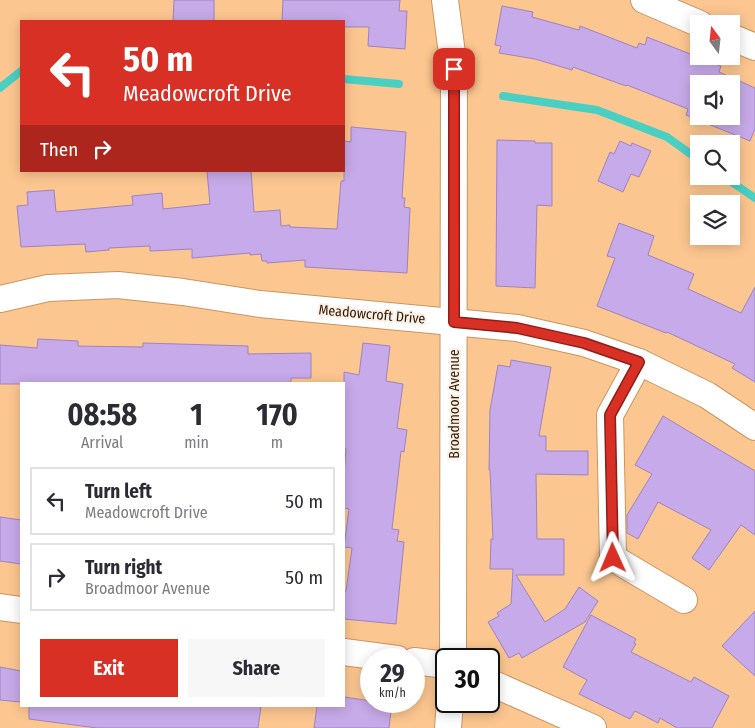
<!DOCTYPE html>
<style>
:root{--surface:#fff;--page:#f7f7f7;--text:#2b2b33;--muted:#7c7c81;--line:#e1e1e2;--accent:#d93025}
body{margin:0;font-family:"Fira Sans Condensed",sans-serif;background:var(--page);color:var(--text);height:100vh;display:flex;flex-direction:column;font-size:19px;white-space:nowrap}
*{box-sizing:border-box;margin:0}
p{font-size:16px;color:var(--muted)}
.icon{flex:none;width:28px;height:28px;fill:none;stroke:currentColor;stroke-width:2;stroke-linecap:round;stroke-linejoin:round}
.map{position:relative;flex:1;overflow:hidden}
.details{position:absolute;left:20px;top:382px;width:325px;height:325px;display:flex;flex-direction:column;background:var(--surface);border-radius:0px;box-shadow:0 2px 12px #0003}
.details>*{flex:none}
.hud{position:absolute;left:20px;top:20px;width:325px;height:152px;border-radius:0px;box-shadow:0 2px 12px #0003;background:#d93025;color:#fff;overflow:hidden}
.needle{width:32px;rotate:345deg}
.buttons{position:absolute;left:690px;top:15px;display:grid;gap:10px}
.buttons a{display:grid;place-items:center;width:50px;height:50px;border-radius:0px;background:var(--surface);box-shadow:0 2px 12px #0003;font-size:25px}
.speed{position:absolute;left:360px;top:648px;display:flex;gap:10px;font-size:25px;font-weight:700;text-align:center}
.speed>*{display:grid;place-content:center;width:65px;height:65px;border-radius:50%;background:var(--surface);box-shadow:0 2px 12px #0003;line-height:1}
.speed small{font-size:12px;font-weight:400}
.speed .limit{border:2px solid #111;border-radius:8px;background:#fff;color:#111}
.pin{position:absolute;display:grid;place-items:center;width:42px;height:42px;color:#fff;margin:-21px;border-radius:10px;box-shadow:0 2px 8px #0006}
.me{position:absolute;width:55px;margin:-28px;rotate:359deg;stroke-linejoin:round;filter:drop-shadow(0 0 4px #0008)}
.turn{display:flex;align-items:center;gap:18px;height:105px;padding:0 20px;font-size:22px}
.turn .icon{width:65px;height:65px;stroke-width:2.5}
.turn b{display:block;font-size:35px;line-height:42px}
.then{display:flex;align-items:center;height:48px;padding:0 20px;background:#0003;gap:10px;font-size:19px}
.eta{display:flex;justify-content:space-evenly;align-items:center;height:85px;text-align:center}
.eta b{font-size:30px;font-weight:700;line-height:35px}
.cta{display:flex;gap:10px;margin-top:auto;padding:10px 20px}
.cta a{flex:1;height:58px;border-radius:0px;background:var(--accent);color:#fff;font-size:20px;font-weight:700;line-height:58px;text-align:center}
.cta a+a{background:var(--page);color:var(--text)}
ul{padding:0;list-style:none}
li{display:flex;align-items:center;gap:15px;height:68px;margin:0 10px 8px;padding:0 10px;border:2px solid var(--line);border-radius:0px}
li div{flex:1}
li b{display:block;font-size:19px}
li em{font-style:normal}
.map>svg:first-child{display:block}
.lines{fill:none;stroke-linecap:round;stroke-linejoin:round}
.stream{stroke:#49d0c3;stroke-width:8}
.building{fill:#c7aae9;stroke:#9f83bf;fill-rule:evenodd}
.minor-casing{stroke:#c99561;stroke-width:28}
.minor{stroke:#fff;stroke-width:26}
.route-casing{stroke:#8d1f18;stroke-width:12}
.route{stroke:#d93025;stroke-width:9}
.labels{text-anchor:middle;stroke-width:4;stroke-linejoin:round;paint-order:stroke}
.street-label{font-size:14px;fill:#2f1b05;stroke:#fbf0e6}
</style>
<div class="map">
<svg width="755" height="728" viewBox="0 0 755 728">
<rect width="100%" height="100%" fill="#fcc690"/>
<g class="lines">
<g class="stream">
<polyline points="344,79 399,84"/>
<polyline points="0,88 21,71"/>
<polyline points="503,96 597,110 667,137 699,160"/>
<polyline points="723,176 755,198"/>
</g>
</g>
<g class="building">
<polygon points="174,0 214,0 214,21 173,21"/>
<polygon points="283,0 400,0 399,11 407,11 405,49 368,46 369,27 344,27 344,21 282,21"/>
<path d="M502,6L533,12L532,17L579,30L580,26L637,48L639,43L645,45L647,37L721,66L719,72L755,88V129L750,141L686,115L688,109L627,85L626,86L573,67L572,70L535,59L499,53L501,46L495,45ZM699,84H731V116H699Z"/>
<polygon points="351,127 406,132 402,198 405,198 404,207 410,208 407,273 305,267 305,260 267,263 267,261 262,261 261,254 250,255 250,253 192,258 192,249 150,251 150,246 109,248 109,250 86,252 85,244 21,247 17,206 28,205 27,192 54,190 56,212 133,205 132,196 162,193 163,209 210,204 207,171 251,171 254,212 280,210 281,226 290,225 290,227 337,229 341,181 344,181 344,141 351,142"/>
<polygon points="497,140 535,141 535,143 552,143 552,206 537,205 535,288 496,286"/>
<polygon points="620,141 631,146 632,143 651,151 639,177 631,174 623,192 598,181 610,152 614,154"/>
<polygon points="619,223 654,236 648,255 694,274 688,289 741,313 755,287 755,382 732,368 735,364 667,332 666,333 597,306 615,258 607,256"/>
<polygon points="38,339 78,341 78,346 143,347 143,343 248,346 248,354 311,353 311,378 291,378 291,384 0,384 0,345 37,348"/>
<polygon points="363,343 390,346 386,381 403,384 397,428 407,430 404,452 401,451 392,529 399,530 397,541 404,542 396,624 344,619 344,591 346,591 352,548 344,547 349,509 344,508 344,474 346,449 344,448 344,372 359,375"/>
<polygon points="511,360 551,367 539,436 546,436 546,451 588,451 588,475 536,474 537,539 564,539 564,575 516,575 545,622 565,609 579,587 598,601 585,622 522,658 519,653 509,658 488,622 499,616 497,613 511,604 513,569 490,569 491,539 493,539 490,470 489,470 490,410 498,365 510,367"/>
<polygon points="663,416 755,471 755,535 741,525 709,570 692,558 711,530 658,502 638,539 627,533 627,515 652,474 635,465"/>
<polygon points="0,517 21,520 21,564 0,561"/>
<polygon points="755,611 755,676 722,646"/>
<polygon points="591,615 636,639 634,643 636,644 631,652 691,682 694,677 729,696 712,728 677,728 660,718 658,723 635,711 630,719 579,694 587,680 563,667"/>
<polygon points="0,667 21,671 21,702 0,700"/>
<polygon points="344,697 371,701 392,702 389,728 314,728 317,706 344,706"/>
<polygon points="29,706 261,706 258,728 97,728 29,719"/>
</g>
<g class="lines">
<g class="minor-casing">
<g id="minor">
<polyline points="445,0 454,69 453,659"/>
<polyline points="644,0 700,24"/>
<polyline points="731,37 755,47"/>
<polyline points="0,299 48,288 118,285 183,292 260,304 517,328 584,343 639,362 707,395 755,427"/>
<polyline points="639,362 610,415 613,558 684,600"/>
<polyline points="0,607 21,610"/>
<polyline points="344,652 397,659"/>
<polyline points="414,661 446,665"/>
<polyline points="489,682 593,728"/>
<polyline points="448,728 450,701"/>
</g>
</g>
<use href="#minor" class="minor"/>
</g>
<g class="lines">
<g class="route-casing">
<polyline id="route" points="454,69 454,322 517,328 584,343 639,362 610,415 613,558"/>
</g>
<use href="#route" class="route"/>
</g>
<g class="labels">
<g class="street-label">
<text transform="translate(372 314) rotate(5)" y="5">Meadowcroft Drive</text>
<text transform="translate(454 404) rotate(-90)" y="5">Broadmoor Avenue</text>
</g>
</g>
</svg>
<div class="buttons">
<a><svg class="needle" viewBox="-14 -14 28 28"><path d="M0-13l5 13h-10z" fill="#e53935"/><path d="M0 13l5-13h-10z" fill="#7c7c81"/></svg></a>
<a><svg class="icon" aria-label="sound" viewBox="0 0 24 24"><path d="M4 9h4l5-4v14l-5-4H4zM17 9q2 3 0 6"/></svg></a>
<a><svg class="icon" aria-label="search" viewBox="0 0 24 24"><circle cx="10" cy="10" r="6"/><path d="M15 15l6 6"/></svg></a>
<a><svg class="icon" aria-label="layers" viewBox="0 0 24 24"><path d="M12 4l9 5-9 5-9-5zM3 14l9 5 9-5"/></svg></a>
</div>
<div class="speed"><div>29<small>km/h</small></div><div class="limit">30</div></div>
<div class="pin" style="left:454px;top:69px;background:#d93025"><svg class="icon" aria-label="arrive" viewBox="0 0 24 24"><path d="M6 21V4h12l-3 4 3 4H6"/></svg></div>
<svg class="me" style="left:613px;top:558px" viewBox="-20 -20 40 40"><path d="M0-17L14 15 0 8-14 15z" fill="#d93025" stroke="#fff" stroke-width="4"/></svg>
<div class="hud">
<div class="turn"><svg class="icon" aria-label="left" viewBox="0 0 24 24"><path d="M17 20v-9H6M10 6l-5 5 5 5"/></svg><div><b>50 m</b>Meadowcroft Drive</div></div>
<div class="then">Then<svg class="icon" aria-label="right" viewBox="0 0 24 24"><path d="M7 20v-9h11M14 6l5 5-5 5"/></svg></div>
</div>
<section class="details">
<div class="eta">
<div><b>08:58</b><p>Arrival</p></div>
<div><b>1</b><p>min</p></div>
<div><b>170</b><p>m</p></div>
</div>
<ul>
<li><svg class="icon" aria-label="left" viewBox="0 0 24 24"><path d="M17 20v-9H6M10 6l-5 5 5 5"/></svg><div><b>Turn left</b><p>Meadowcroft Drive</p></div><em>50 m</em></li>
<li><svg class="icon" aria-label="right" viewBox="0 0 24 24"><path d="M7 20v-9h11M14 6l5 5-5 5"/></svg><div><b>Turn right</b><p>Broadmoor Avenue</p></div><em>50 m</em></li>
</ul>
<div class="cta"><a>Exit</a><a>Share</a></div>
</section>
</div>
